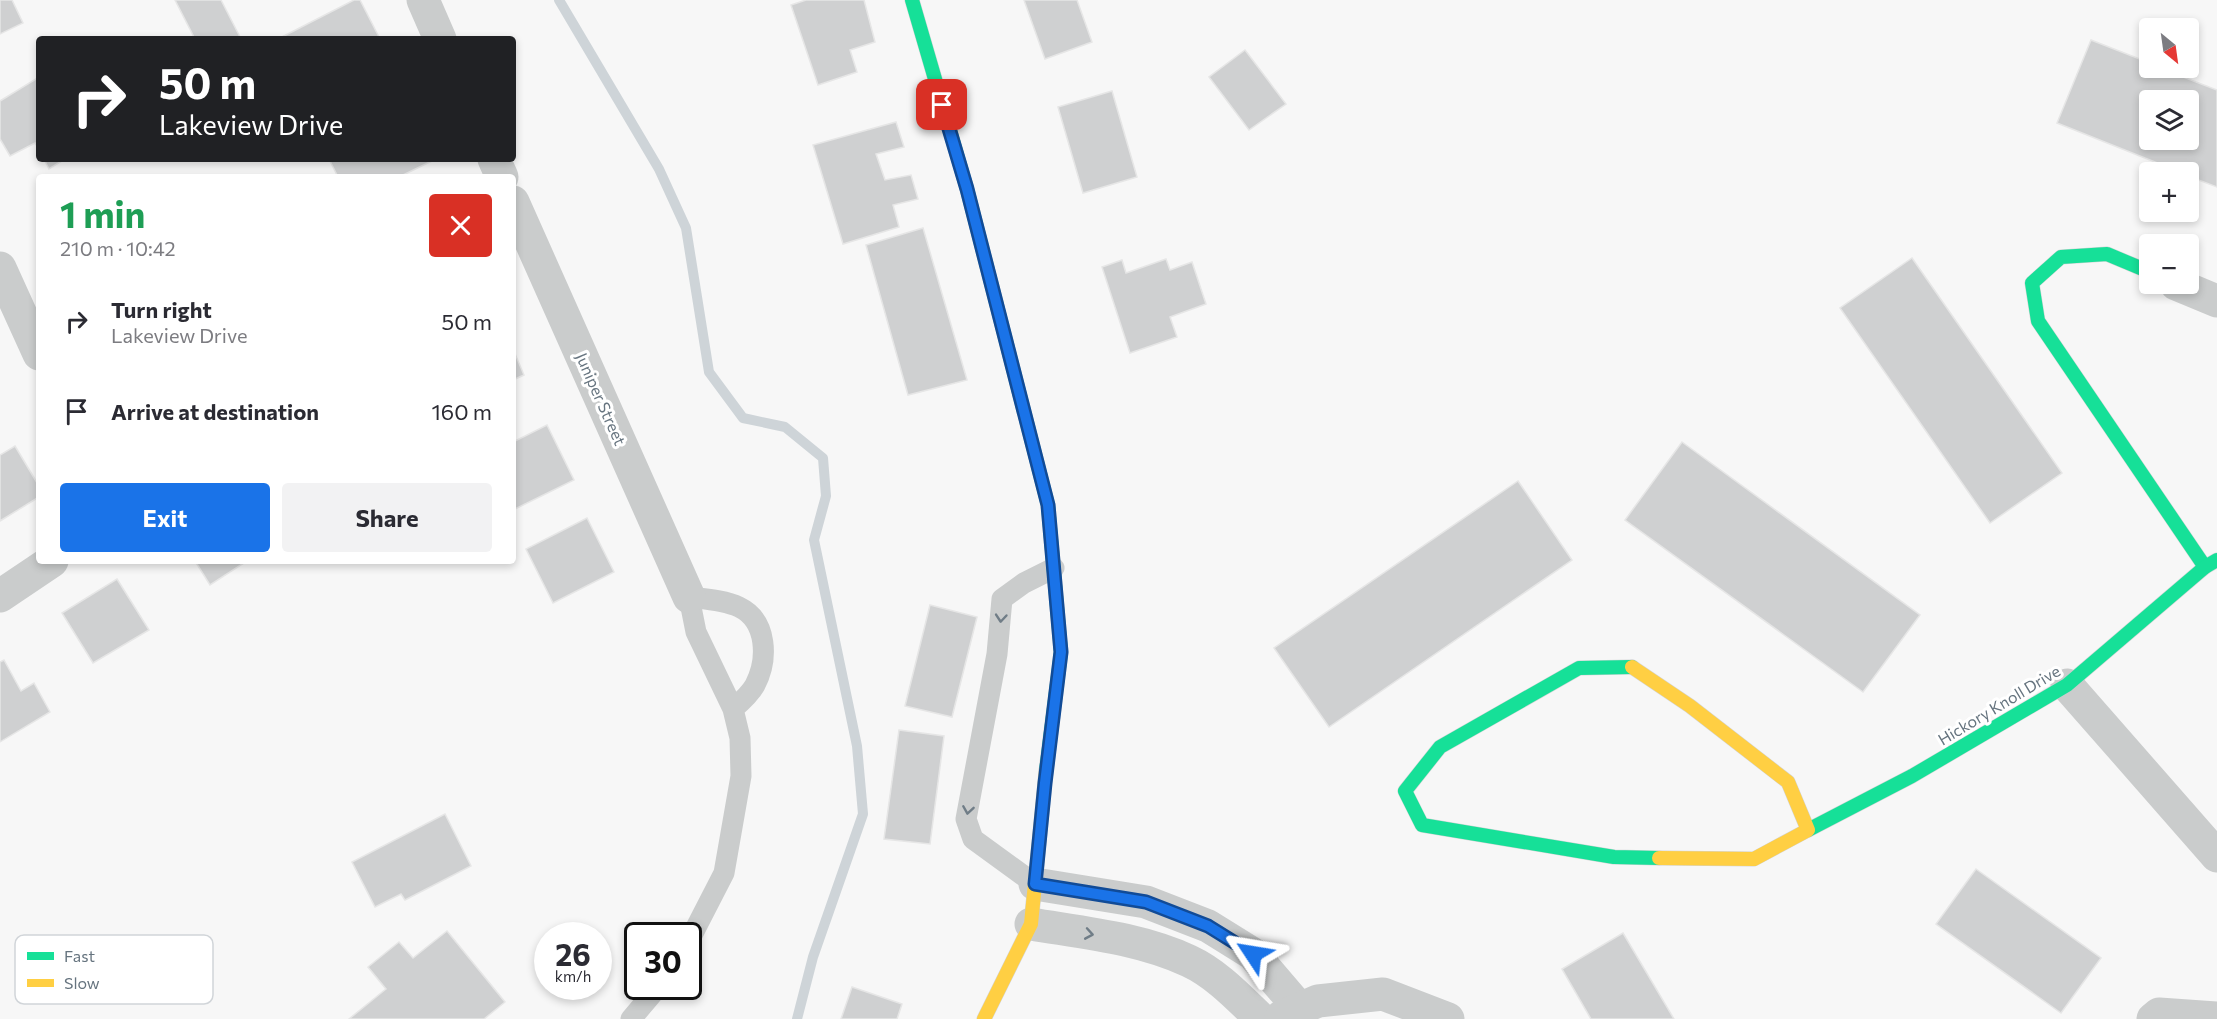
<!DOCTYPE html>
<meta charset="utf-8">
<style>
:root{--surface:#fff;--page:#f2f2f3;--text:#2b2b33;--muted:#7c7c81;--accent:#1a73e8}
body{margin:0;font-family:Commissioner,sans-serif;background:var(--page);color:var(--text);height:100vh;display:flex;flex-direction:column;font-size:22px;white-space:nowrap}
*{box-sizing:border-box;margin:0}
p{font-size:20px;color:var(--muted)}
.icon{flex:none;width:33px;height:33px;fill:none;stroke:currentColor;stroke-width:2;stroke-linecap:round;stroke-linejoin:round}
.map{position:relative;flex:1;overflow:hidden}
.drawer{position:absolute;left:36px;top:174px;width:480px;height:390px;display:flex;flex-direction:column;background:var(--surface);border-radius:6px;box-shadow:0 3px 9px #0003}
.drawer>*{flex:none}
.banner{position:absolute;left:36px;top:36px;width:480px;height:126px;border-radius:6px;box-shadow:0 3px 9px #0003;background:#202124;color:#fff;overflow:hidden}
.needle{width:39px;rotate:151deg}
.buttons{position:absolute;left:2139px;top:18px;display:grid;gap:12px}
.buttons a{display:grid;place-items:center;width:60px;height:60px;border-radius:6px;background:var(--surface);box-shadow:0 3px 9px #0003;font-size:30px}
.speed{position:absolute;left:534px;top:922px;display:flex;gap:12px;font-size:30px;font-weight:700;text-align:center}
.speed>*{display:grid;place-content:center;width:78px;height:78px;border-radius:50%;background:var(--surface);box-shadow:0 3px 9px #0003;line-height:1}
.speed small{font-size:15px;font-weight:400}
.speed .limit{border:3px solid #111;border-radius:9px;background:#fff;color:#111}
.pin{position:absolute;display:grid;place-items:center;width:51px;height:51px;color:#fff;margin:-26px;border-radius:12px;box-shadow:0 3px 9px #0006}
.me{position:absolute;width:66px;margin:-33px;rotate:303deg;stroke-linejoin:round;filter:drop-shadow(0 0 4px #0008)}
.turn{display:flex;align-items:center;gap:21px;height:126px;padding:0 24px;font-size:27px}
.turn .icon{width:78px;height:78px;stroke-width:2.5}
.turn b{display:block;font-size:42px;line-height:51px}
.round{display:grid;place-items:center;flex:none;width:63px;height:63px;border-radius:6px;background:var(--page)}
.headline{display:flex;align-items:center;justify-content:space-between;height:102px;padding:0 24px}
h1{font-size:36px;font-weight:700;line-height:45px;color:#1e9e55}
.primary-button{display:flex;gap:12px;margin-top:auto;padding:12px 24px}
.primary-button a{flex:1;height:69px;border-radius:6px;background:var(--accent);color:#fff;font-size:24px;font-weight:700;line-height:69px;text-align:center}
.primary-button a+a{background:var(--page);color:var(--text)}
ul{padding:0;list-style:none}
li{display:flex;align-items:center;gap:18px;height:90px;padding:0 24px}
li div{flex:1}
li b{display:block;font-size:22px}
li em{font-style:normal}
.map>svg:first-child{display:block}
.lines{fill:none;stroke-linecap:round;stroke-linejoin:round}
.stream{stroke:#ced4d8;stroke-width:10}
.building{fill:#cfd0d1;stroke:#e6e6e6;stroke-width:1.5;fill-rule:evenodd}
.fast-casing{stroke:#d3d4d5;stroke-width:15}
.slow-casing{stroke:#d3d4d5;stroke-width:15}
.lane{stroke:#cacccc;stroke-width:21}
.street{stroke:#cacccc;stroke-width:33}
.fast{stroke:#16e098;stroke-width:14}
.slow{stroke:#ffcf43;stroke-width:14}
.oneway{stroke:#707d87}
.route-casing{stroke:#114b97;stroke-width:15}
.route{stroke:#1a73e8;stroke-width:10}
.labels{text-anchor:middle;stroke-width:6;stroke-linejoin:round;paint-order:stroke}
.street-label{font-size:16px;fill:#66747f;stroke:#fff}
.key{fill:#fff;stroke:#d1d5d9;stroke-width:1.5}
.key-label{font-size:16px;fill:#66747f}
</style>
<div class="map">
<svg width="2217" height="1019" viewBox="0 0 2217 1019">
<rect width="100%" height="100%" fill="#f7f7f7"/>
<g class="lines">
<polyline class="stream" points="559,0 659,169 686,228 709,372 743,418 785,427 823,458 826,496 814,540 857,746 863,814 813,957 797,1019"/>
</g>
<g class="building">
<polygon points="0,0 12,0 23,23 0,34"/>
<polygon points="175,0 221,0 241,39 195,39"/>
<polygon points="354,0 360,0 380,39 278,39"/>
<polygon points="806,0 864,0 875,42 850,50 857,72 818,85 791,5"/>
<polygon points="1024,0 1077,0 1092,42 1045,59"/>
<path d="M2091,40L2150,63V68H2160L2217,90V187L2188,176V172H2180L2057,123ZM2150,100H2188V140H2150Z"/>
<polygon points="1245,50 1286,104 1249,130 1209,77"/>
<polygon points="39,77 39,150 35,143 10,156 0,139 0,101"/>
<polygon points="1112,91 1137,177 1083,193 1058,107"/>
<polygon points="896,122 904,147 876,154 885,180 911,175 918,199 893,205 899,227 843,244 813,145"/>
<polygon points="44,159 65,159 49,169"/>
<polygon points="329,159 434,159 434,160 399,177 338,177"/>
<polygon points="923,228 967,380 908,395 866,245"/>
<polygon points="1912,258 2062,473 1990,523 1840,308"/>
<polygon points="1166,259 1170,270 1192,262 1206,304 1170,317 1177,337 1130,353 1102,267 1122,260 1126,273"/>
<polygon points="513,349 524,375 513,380"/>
<polygon points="547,425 574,480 513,510 513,442"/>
<polygon points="1682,442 1920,615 1863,692 1625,520"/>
<polygon points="15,446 39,486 39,497 0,521 0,455"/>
<polygon points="1518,481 1572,560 1329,727 1274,648"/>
<polygon points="587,518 614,572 553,603 526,549"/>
<polygon points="195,561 247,561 210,585"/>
<polygon points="117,579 149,630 93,663 62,613"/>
<polygon points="930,605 977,617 952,717 905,706"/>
<polygon points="4,660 21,691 34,683 50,712 0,742 0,662"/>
<polygon points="899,730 944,736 930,844 884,839"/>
<polygon points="445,814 471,866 405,900 401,894 375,907 352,862"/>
<polygon points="1976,869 2101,958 2061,1013 1936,924"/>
<polygon points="447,931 505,1002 484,1019 349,1019 386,989 368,967 399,942 413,958"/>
<polygon points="1623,933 1674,1019 1591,1019 1562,969"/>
<polygon points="852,987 902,1004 897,1019 841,1019"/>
</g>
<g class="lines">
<g class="fast-casing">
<g id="fast">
<polyline points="912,0 967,189 1048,505 1061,652 1046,771"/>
<polyline points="2150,272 2107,254 2061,257 2032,283 2038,321 2205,567"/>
<polyline points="1632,667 1579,668 1440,747 1405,791 1422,825 1614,857 1659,858"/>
<polyline points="1808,830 1912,776 2067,685 2205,567 2217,560"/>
</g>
</g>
<g class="slow-casing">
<g id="slow">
<polyline points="1632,667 1690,706 1788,782 1808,830 1754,859 1659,858"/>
<polyline points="984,1019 1031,924 1046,771"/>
</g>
</g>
<g class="lane">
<polyline points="1035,884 973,839 966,819 997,654 1002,599 1024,583 1054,568"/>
<path d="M688,943L724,873L741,776L740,738L733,709L696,632L689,597C705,599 724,600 739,607C768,621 768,660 755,685C750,694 741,702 733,709"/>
<polyline points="631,1019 658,987"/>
</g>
<g class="street">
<polyline points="423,0 440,39"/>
<polyline points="494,159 502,177"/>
<polyline points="513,202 689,597"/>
<polyline points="0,268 39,354"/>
<polyline points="2176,284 2217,301"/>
<polyline points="0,596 52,561"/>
<polyline points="2067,685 2217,856"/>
<polyline points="1035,884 1146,902 1208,926 1253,954 1300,1009"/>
<path d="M1031,924C1085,933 1139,938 1189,961C1217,974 1239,998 1261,1019"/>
<polyline points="1281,1017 1318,1001 1383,994 1448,1019"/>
<polyline points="2153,1019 2159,1014 2217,1018"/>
</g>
<use href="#fast" class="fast"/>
<use href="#slow" class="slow"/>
</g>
<defs><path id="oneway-chevron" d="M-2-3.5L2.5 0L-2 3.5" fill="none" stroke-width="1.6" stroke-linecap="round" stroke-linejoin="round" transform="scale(1.5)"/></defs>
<g class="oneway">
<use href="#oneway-chevron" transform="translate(1001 618) rotate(95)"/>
<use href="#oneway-chevron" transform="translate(968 810) rotate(99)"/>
<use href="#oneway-chevron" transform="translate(1089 934) rotate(10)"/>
</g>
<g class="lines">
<g class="route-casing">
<polyline id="route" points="942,105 967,189 1048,505 1061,652 1045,783 1035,884 1146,902 1208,926 1253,954"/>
</g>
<use href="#route" class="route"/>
</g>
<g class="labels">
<g class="street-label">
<text transform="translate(601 399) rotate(66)" y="6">Juniper Street</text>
<text transform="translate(1999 705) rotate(-31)" y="6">Hickory Knoll Drive</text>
</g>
</g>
<rect x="15" y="935" width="198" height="69" rx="9" class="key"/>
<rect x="27" y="952" width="27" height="8" fill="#16e098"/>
<rect x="27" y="979" width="27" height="8" fill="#ffcf43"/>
<g class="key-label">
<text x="64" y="962">Fast</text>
<text x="64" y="989">Slow</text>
</g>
</svg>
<div class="buttons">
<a><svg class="needle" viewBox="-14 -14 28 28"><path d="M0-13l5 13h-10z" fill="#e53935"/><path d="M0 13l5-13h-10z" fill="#7c7c81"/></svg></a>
<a><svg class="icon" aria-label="layers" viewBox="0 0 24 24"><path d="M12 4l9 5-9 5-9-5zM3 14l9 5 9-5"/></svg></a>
<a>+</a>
<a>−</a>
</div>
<div class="speed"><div>26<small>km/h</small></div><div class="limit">30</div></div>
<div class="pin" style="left:942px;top:105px;background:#d93025"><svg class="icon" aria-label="arrive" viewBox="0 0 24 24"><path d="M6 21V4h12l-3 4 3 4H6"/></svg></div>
<svg class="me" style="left:1253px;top:954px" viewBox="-20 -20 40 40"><path d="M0-17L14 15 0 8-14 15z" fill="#1a73e8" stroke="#fff" stroke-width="4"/></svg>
<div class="banner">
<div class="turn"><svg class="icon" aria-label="right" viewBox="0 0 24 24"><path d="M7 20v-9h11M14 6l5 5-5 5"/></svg><div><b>50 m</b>Lakeview Drive</div></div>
</div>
<section class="drawer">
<div class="headline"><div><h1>1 min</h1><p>210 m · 10:42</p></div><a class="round" style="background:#d93025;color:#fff"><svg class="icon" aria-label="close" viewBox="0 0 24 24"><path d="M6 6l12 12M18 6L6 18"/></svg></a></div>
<ul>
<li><svg class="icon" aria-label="right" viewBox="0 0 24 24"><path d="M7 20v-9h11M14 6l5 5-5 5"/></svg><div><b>Turn right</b><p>Lakeview Drive</p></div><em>50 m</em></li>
<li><svg class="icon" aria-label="arrive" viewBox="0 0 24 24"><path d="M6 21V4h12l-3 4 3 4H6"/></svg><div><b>Arrive at destination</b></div><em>160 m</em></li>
</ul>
<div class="primary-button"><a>Exit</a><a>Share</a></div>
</section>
</div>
